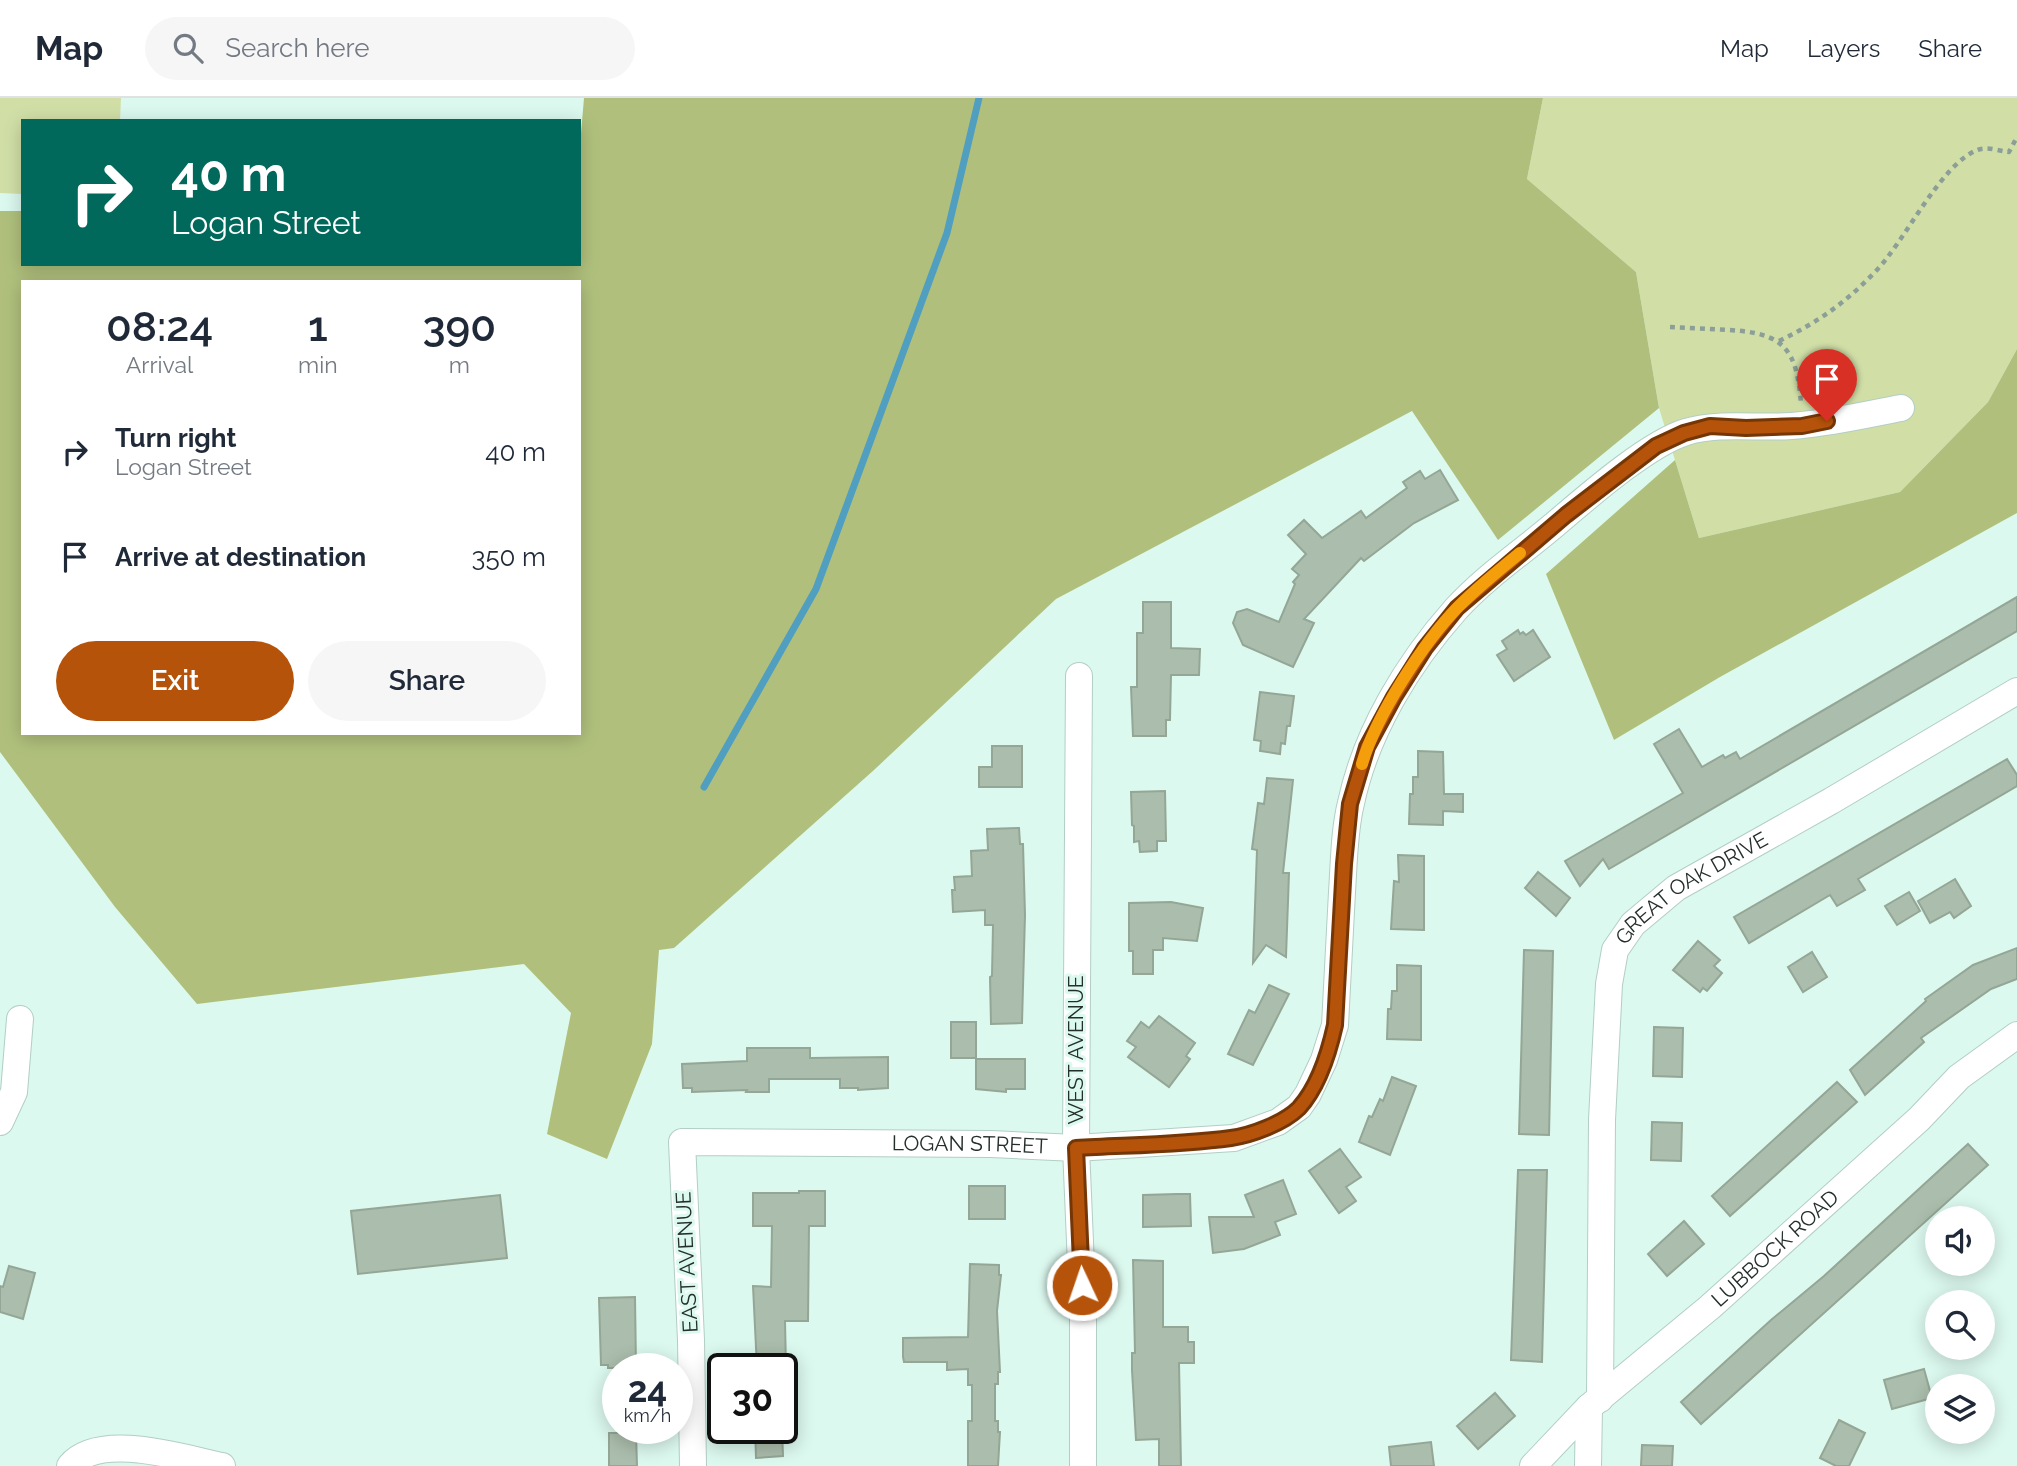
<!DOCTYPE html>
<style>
:root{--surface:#fff;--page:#f6f6f7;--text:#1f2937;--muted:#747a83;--line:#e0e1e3;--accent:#b45309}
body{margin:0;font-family:Raleway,sans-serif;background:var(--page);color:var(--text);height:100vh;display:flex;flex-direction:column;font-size:26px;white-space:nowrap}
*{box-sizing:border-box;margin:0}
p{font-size:23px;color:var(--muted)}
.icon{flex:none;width:38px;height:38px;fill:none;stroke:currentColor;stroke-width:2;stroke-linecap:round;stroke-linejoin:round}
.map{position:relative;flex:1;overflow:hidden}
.details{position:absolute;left:21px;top:182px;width:560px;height:455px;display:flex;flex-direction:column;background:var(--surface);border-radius:0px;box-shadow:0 4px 18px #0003}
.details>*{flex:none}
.top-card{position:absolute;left:21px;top:21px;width:560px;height:147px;border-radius:0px;box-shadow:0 4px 18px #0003;background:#00695c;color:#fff;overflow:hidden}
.tools{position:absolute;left:1925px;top:1108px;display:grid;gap:14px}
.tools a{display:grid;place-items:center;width:70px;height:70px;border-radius:50%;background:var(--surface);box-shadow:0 4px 18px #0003;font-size:35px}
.speed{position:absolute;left:602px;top:1255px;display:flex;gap:14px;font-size:35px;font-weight:700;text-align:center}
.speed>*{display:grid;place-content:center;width:91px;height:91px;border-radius:50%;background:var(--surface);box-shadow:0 4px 18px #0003;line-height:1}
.speed small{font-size:18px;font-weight:400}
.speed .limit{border:4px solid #111;border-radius:10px;background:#fff;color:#111}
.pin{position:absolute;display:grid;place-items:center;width:60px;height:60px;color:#fff;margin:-72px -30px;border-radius:50% 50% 50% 0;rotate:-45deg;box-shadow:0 0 7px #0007}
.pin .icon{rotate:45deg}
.me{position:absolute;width:77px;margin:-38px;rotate:357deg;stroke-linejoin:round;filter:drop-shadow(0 0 5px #0008)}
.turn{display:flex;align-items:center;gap:24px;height:147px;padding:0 35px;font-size:32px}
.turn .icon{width:91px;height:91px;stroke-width:2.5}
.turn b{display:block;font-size:49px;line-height:60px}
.eta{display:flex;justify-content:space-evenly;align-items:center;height:119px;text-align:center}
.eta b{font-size:42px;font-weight:600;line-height:49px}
.action{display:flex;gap:14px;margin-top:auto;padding:14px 35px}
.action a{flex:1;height:80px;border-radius:42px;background:var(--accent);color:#fff;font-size:28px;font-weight:600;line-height:80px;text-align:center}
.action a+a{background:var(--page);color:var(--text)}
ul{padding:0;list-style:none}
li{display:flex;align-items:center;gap:21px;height:105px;padding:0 35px}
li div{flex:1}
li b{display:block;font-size:26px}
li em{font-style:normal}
header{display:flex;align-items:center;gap:42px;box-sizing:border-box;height:98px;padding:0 35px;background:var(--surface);border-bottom:2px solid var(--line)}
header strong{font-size:33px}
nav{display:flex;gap:38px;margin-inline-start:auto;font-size:24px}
.search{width:490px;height:63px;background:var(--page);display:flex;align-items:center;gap:18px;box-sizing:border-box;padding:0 24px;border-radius:38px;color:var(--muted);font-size:26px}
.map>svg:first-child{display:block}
.green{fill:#d1dfa7}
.forest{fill:#b0c07c;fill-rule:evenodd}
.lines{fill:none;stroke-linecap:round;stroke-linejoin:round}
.stream{stroke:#509ec0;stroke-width:7}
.building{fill:#abbdac;stroke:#94a695;stroke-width:2}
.minor-casing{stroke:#b2cec5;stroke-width:28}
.path{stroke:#8b9f98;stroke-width:4.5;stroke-dasharray:5 5;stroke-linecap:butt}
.minor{stroke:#fff;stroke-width:26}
.route-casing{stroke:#753606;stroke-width:18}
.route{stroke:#b45309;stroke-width:12}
.slow{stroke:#f59e0b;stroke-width:12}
.labels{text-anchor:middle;stroke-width:6;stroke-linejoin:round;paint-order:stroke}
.street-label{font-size:21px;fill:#242e2b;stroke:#dcf9ef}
</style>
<header>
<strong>Map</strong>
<div class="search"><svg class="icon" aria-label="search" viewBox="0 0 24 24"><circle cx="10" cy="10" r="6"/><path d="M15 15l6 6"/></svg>Search here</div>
<nav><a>Map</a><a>Layers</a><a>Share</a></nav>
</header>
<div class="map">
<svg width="2017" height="1368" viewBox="0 0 2017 1368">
<rect width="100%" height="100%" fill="#dcf9ef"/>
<g class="green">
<polygon points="0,0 121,0 120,23 23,23 23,96 0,95"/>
<polygon points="1543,0 2017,0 2017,251 1988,304 1900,394 1699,440 1659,310 1636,174 1527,81"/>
</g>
<g class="forest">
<path d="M584,0H1543L1527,81L1636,174L1659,310L1498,442L1412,313L1056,501L874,672L674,850L659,852L652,946L607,1061L547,1036L571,915L524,866L197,906L115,809L0,654V113H23V166H579V59ZM23,184H579V635H23Z"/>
<polygon points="2017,251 2017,415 1720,579 1614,642 1546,476 1675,362 1699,440 1900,394 1988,304"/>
</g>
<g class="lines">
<polyline class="stream" points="704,689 816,491 947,135 979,0"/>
</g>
<g class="building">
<polygon points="1440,372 1458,402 1414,425 1364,463 1361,460 1304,521 1314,525 1293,569 1243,547 1233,525 1237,514 1247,511 1279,524 1295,486 1293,484 1299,477 1292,471 1306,456 1288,437 1304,422 1322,440 1361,413 1366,420 1407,390 1403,384 1420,373 1425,381"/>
<polygon points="2017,499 2017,533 1609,771 1603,761 1580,788 1565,763 1683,695 1654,646 1679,631 1702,669 1723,657 1725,660 1736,654 1740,661"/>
<polygon points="1143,504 1171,504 1171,550 1200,551 1199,577 1171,577 1170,622 1166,622 1166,638 1133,638 1131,589 1137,589 1137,535 1143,535"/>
<polygon points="1518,532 1520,536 1523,534 1526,537 1533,532 1550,559 1514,583 1497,557 1507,551 1502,543"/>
<polygon points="1260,594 1294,598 1290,628 1287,628 1285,646 1281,645 1280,656 1260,653 1261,643 1254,642"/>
<polygon points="992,648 1022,648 1022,689 979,689 979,669 992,669"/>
<polygon points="1418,653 1443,654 1444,696 1463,696 1463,714 1443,713 1443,727 1409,726 1410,696 1413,696 1413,679 1418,679"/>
<polygon points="2007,661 2017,677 2017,688 1858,781 1865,792 1837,808 1830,797 1749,845 1734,819"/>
<polygon points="1267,680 1293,682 1283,775 1289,775 1286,859 1266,847 1253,865 1257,752 1252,751 1258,705 1264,706"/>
<polygon points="1165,693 1166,743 1157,743 1157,753 1140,754 1139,743 1134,744 1134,728 1132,727 1131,694"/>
<polygon points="1019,730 1020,746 1023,746 1025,817 1022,925 991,926 990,879 992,878 993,827 985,827 985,812 953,814 952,792 955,792 954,779 972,778 971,753 988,752 987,731"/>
<polygon points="1398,757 1424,758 1424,832 1391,831 1394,783 1399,784"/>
<polygon points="1538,774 1570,800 1556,818 1525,790"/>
<polygon points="1955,781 1971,808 1954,820 1950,814 1930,825 1918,803"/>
<polygon points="1909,794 1920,813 1897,827 1885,808"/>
<polygon points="1171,804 1203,810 1197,843 1163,840 1163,852 1153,852 1153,876 1133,876 1133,853 1129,853 1129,805"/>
<polygon points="1698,843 1720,862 1714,868 1722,875 1707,893 1703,890 1700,894 1673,872"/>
<polygon points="2017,850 2017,881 1991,891 1921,940 1924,944 1865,997 1850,972 1926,903 1925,901 1973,867"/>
<polygon points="1524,852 1553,853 1549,1037 1519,1036"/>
<polygon points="1812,854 1827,879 1803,894 1788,869"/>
<polygon points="1397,867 1421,868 1421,942 1387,941 1388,911 1391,911 1392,893 1397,893"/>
<polygon points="1269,887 1289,896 1253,967 1228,956 1249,912 1255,915"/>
<polygon points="1159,918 1195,945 1186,958 1190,961 1169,989 1128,959 1136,949 1127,943 1141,924 1149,930"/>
<rect x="951" y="924" width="25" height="36"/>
<polygon points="1654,929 1683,930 1682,979 1653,978"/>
<polygon points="747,950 810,950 810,960 888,959 888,990 858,992 858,990 840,990 840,981 769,981 769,994 746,994 747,992 692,994 692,990 683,990 682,966 747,963"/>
<polygon points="976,961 1025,961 1025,991 1006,991 1006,994 976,991"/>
<polygon points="1392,979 1416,988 1390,1057 1359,1044 1369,1018 1372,1019 1380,1001 1383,1003"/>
<polygon points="1837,984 1857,1004 1730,1118 1712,1098"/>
<polygon points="1652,1024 1682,1025 1681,1063 1651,1062"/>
<polygon points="1968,1046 1988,1067 1701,1326 1681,1304 1771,1222 1824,1178"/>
<polygon points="1340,1051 1361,1079 1346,1089 1356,1103 1339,1115 1309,1073"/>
<polygon points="1518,1072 1547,1072 1542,1264 1511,1262"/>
<polygon points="1283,1082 1296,1116 1275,1124 1280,1137 1244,1151 1213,1155 1209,1119 1254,1119 1245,1097"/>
<rect x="969" y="1088" width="36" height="33"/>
<polygon points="799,1093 825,1093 825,1128 809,1128 808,1223 785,1223 786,1270 757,1270 753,1188 771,1189 772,1128 753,1128 753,1095 799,1095"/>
<polygon points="1177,1096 1190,1096 1191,1128 1143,1129 1143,1097"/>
<polygon points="500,1097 507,1160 358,1176 351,1113"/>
<polygon points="1684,1123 1704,1146 1667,1178 1648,1156"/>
<polygon points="1133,1162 1163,1163 1163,1229 1188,1229 1188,1244 1194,1244 1194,1265 1179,1265 1181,1368 1159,1368 1159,1341 1136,1342 1132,1272 1132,1255 1135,1255"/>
<polygon points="970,1166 999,1167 999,1177 1001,1177 997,1213 1000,1274 998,1274 998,1286 995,1286 995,1323 998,1323 998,1334 1000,1334 998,1368 968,1368 968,1323 972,1323 972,1287 968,1287 968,1271 947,1272 947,1264 904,1264 903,1259 903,1240 968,1239"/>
<polygon points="9,1168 35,1175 23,1221 0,1214 0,1188 3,1189"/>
<polygon points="635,1199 636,1270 608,1270 608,1267 601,1267 599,1200"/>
<polygon points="1924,1271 1932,1300 1892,1311 1884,1282"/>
<polygon points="1495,1295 1515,1318 1478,1351 1457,1328"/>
<polygon points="1839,1322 1865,1335 1849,1368 1836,1368 1820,1360"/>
<polygon points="755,1330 782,1330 783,1358 756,1360"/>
<polygon points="609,1335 636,1335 637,1368 609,1368"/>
<polygon points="1431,1344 1434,1368 1391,1368 1389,1349"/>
<polygon points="1642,1347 1673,1348 1672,1368 1641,1368"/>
</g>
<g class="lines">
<g class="minor-casing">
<g id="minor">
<polyline points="1079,578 1076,1050 1083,1214 1083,1368"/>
<polyline points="0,1024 14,994 20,921"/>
<path id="s1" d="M1600,1301L1602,1022L1609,886L1615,852L1633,826L1676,790L1831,703L2017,593"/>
<path d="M70,1368C99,1333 183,1360 222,1368"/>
<path id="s2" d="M693,1368L691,1242L682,1044L991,1046L1076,1050L1234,1040L1278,1024L1299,1009L1308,996L1324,962L1335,927C1337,883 1340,839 1342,794C1344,765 1344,733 1351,705C1366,634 1408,565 1456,511C1484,480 1521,455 1553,428C1585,401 1647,346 1686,334C1722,323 1764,332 1802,327C1835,324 1869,316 1901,310"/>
<path id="s3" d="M1533,1368L1589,1309L1710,1209L1919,1021L1959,979L2017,937"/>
<polyline points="1588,1368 1589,1309"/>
</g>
</g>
<g class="path">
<path d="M1670,229C1689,230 1709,231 1729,232C1784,235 1797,251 1801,306"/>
<path d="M1779,243C1818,224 1844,206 1874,175C1905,144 1939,68 1977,52C1987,48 1999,53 2009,54L2017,39"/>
</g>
<use href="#minor" class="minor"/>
</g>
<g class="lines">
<g class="route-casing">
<path id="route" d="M1082,1187L1076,1050C1127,1047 1180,1047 1231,1040C1252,1037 1284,1025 1299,1010C1318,989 1329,954 1335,927L1344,766L1350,706L1367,649L1394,599L1425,550L1457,510L1566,417L1656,348L1684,335L1710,328L1746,330L1802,328L1827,323"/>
</g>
<use href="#route" class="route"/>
<path class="slow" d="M1362,666C1376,618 1423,545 1458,509C1477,490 1499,472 1520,455"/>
</g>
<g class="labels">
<g class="street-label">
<text dy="7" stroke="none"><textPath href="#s1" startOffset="550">GREAT OAK DRIVE</textPath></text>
<text transform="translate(1076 952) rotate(-90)" y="7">WEST AVENUE</text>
<text dy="7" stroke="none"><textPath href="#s2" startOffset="612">LOGAN STREET</textPath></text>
<text dy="7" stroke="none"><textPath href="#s3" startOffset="326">LUBBOCK ROAD</textPath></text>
<text transform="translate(687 1164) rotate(-93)" y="7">EAST AVENUE</text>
</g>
</g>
</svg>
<div class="tools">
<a><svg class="icon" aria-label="sound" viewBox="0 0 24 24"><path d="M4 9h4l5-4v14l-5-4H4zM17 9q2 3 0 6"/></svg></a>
<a><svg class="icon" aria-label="search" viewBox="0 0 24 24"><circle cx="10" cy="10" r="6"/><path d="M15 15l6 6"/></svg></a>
<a><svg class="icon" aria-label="layers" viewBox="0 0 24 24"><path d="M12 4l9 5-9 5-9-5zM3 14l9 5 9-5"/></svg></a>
</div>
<div class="speed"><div>24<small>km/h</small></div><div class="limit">30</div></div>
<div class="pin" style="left:1827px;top:323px;background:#d93025"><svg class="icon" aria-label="arrive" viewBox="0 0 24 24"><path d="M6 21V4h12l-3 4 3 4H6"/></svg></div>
<svg class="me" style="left:1082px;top:1187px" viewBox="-20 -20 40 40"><circle r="17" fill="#b45309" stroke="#fff" stroke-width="3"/><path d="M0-11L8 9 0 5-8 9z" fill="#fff"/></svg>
<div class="top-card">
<div class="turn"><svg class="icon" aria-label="right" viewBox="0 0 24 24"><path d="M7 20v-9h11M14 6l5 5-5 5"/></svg><div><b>40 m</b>Logan Street</div></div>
</div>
<section class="details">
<div class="eta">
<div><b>08:24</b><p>Arrival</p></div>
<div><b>1</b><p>min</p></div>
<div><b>390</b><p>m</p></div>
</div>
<ul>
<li><svg class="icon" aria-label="right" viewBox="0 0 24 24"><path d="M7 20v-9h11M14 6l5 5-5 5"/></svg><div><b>Turn right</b><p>Logan Street</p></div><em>40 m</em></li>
<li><svg class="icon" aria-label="arrive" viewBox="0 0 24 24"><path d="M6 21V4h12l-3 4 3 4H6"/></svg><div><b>Arrive at destination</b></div><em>350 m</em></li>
</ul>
<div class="action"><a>Exit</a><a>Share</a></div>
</section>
</div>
